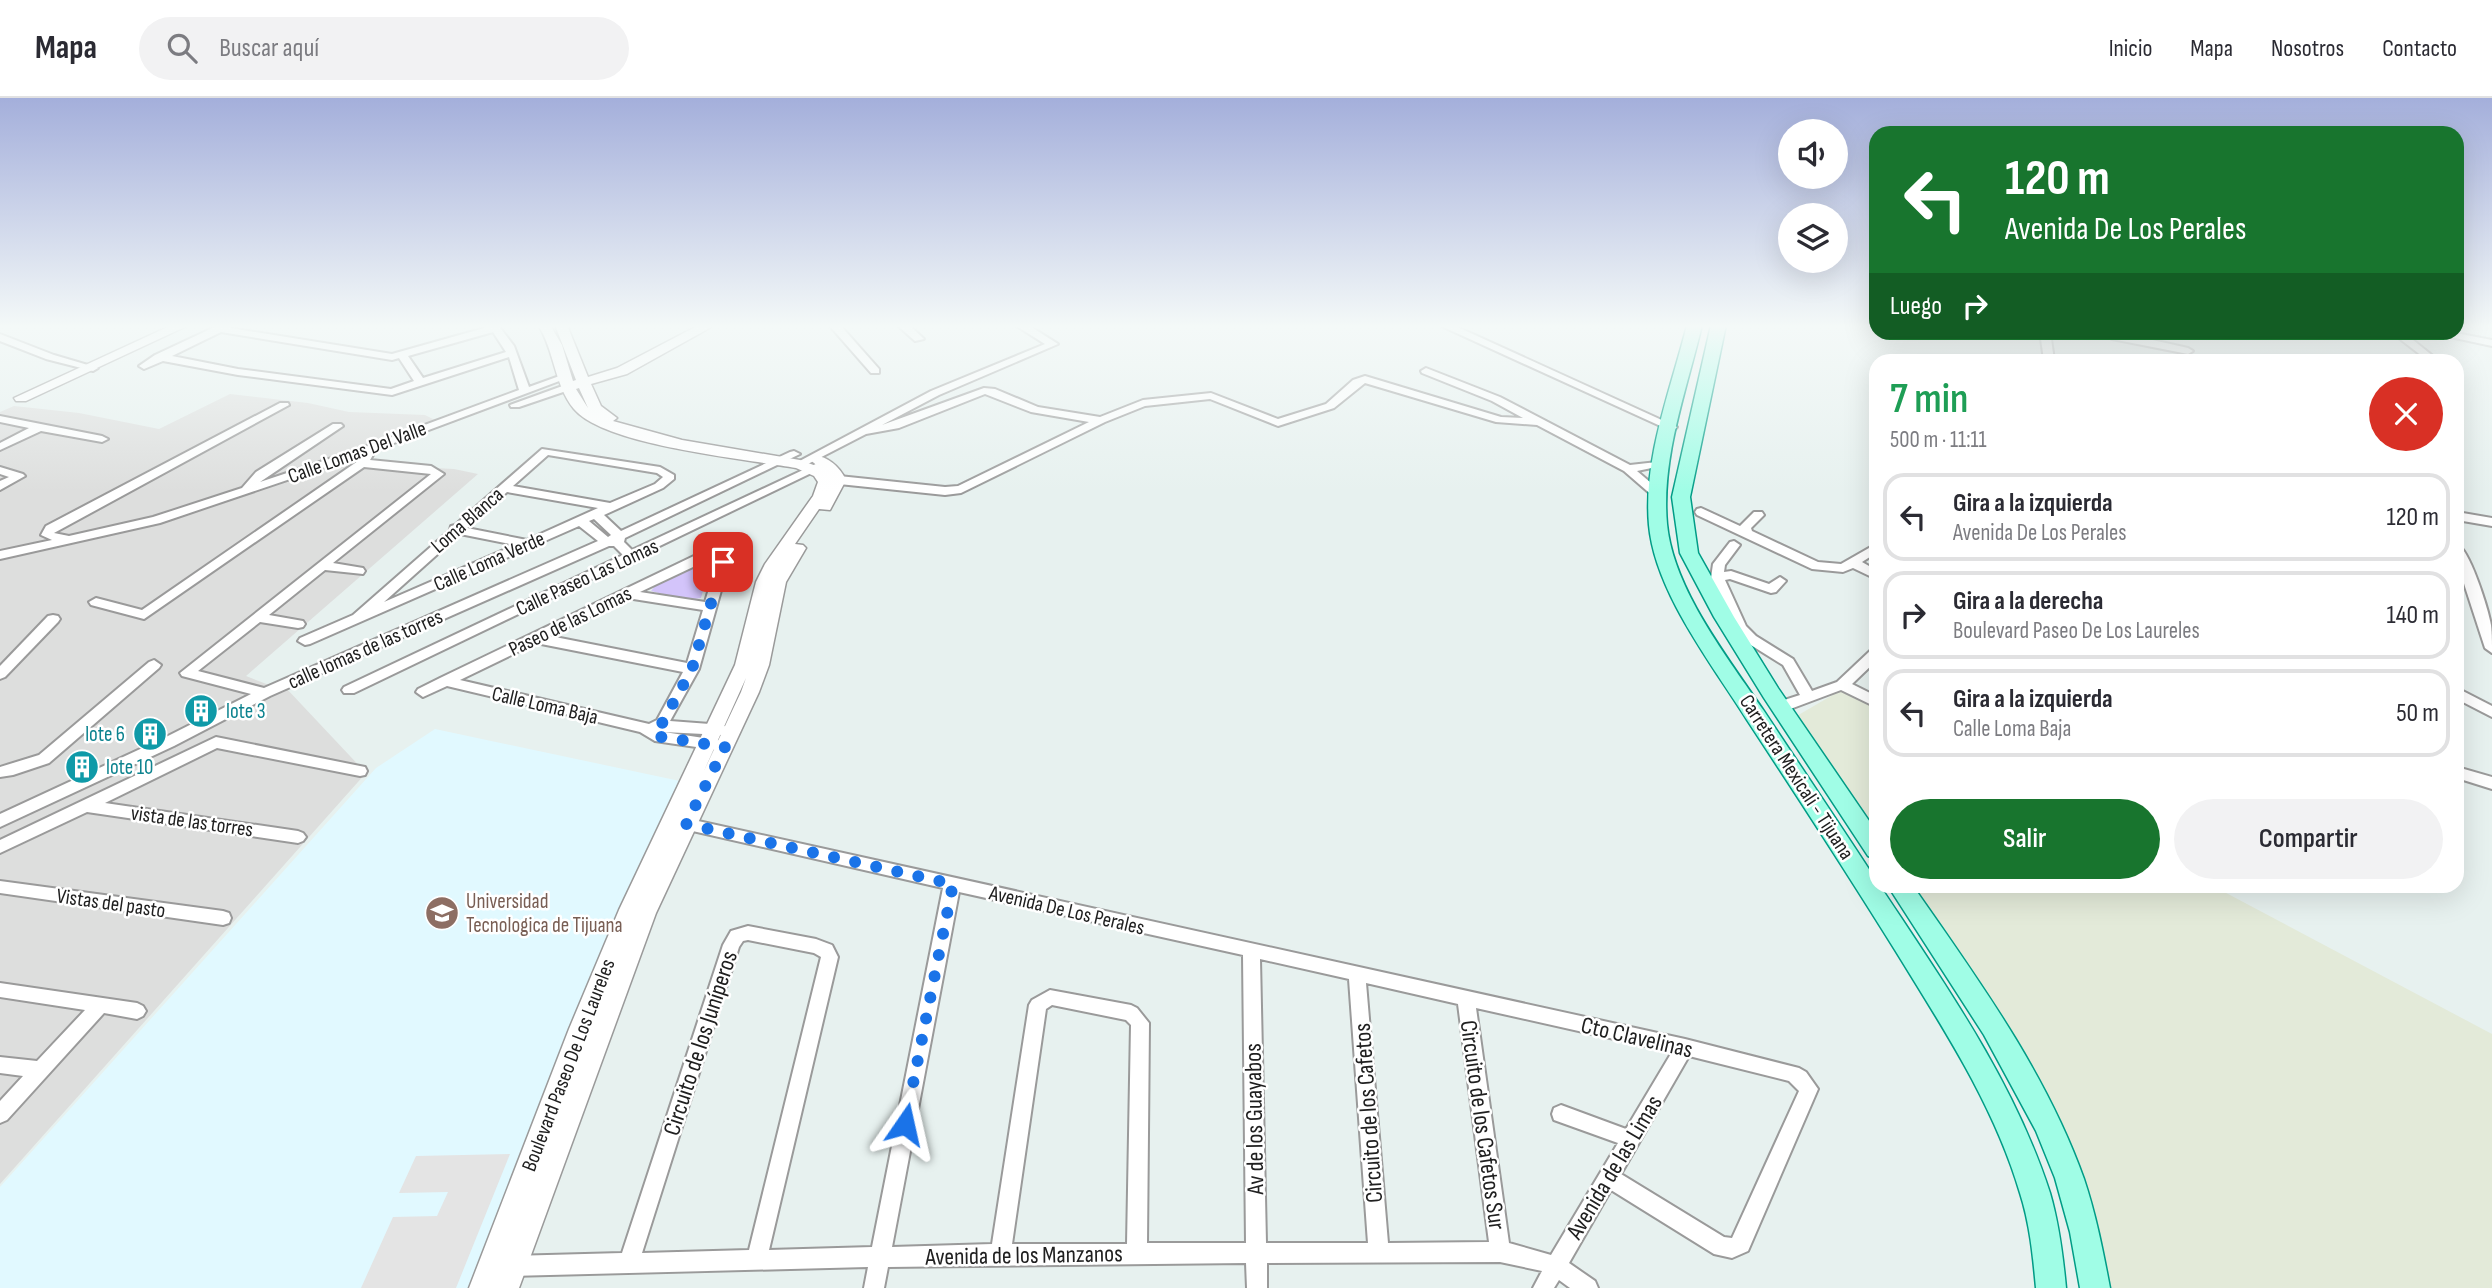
<!DOCTYPE html>
<html lang="es">
<meta charset="utf-8">
<style>
:root{--surface:#fff;--page:#f2f2f3;--text:#2b2b33;--muted:#7c7c81;--line:#e1e1e2;--accent:#18752e}
body{margin:0;font-family:"Sofia Sans Condensed",sans-serif;background:var(--page);color:var(--text);height:100vh;display:flex;flex-direction:column;font-size:26px;white-space:nowrap}
*{box-sizing:border-box;margin:0}
p{font-size:23px;color:var(--muted)}
.icon{flex:none;width:38px;height:38px;fill:none;stroke:currentColor;stroke-width:2;stroke-linecap:round;stroke-linejoin:round}
.map{position:relative;flex:1;overflow:hidden}
.side{position:absolute;left:1869px;top:256px;width:595px;height:539px;display:flex;flex-direction:column;background:var(--surface);border-radius:21px;box-shadow:0 7px 28px #0002}
.side>*{flex:none}
.guide{position:absolute;left:1869px;top:28px;width:595px;height:214px;border-radius:21px;box-shadow:0 7px 28px #0002;background:#18752e;color:#fff;overflow:hidden}
.buttons{position:absolute;left:1778px;top:21px;display:grid;gap:14px}
.buttons a{display:grid;place-items:center;width:70px;height:70px;border-radius:50%;background:var(--surface);box-shadow:0 7px 28px #0002;font-size:35px}
.pin{position:absolute;display:grid;place-items:center;width:60px;height:60px;color:#fff;margin:-30px;border-radius:14px;box-shadow:0 4px 10px #0006}
.me{position:absolute;width:77px;margin:-38px;rotate:11deg;stroke-linejoin:round;filter:drop-shadow(0 0 5px #0008)}
.turn{display:flex;align-items:center;gap:24px;height:147px;padding:0 21px;font-size:32px}
.turn .icon{width:91px;height:91px;stroke-width:2.5}
.turn b{display:block;font-size:49px;line-height:60px}
.then{display:flex;align-items:center;height:66px;padding:0 21px;background:#0003;gap:14px;font-size:26px}
.round{display:grid;place-items:center;flex:none;width:74px;height:74px;border-radius:37px;background:var(--page)}
.headline{display:flex;align-items:center;justify-content:space-between;height:119px;padding:0 21px}
h1{font-size:42px;font-weight:600;line-height:52px;color:#1e9e55}
.cta{display:flex;gap:14px;margin-top:auto;padding:14px 21px}
.cta a{flex:1;height:80px;border-radius:42px;background:var(--accent);color:#fff;font-size:28px;font-weight:600;line-height:80px;text-align:center}
.cta a+a{background:var(--page);color:var(--text)}
ul{padding:0;list-style:none}
li{display:flex;align-items:center;gap:21px;height:88px;margin:0 14px 10px;padding:0 7px;border:4px solid var(--line);border-radius:21px}
li div{flex:1}
li b{display:block;font-size:26px}
li em{font-style:normal}
header{display:flex;align-items:center;gap:42px;box-sizing:border-box;height:98px;padding:0 35px;background:var(--surface);border-bottom:2px solid var(--line)}
header strong{font-size:33px}
nav{display:flex;gap:38px;margin-inline-start:auto;font-size:24px}
.search{width:490px;height:63px;background:var(--page);display:flex;align-items:center;gap:18px;box-sizing:border-box;padding:0 24px;border-radius:38px;color:var(--muted);font-size:26px}
.map>svg:first-child{display:block}
.residential{fill:#dddedd}
.industrial{fill:#e3ead9}
.education{fill:#e1f9ff}
.park{fill:#d3c4fa}
.parking{fill:#e4e4e4}
.lines{fill:none;stroke-linecap:round;stroke-linejoin:round}
.minor-casing{stroke:#9a9a9a;stroke-width:4}
.tertiary-casing{stroke:#9a9a9a;stroke-width:3}
.primary-casing{stroke:#009c86;stroke-width:3}
.minor{fill:#fff;fill-rule:evenodd}
.tertiary{fill:#fff;fill-rule:evenodd}
.primary{fill:#a0fde6;fill-rule:evenodd}
.route{stroke:#1a73e8;stroke-width:12;stroke-dasharray:0 21.6}
.labels{text-anchor:middle;stroke-width:5;stroke-linejoin:round;paint-order:stroke}
.street-label{font-size:21px;fill:#202020;stroke:#fff}
.culture-label{font-size:21px;fill:#0d838f;stroke:#fff;text-anchor:start}
.education-label{font-size:21px;fill:#785e54;stroke:#fff;text-anchor:start}
.near-street-label{font-size:24px;fill:#202020;stroke:#fff}
</style>
<header>
<strong>Mapa</strong>
<div class="search"><svg class="icon" aria-label="search" viewBox="0 0 24 24"><circle cx="10" cy="10" r="6"/><path d="M15 15l6 6"/></svg>Buscar aquí</div>
<nav><a>Inicio</a><a>Mapa</a><a>Nosotros</a><a>Contacto</a></nav>
</header>
<div class="map">
<svg width="2492" height="1190" viewBox="0 0 2492 1190">
<rect width="100%" height="100%" fill="#e7f1ef"/>
<polygon class="residential" points="230,296 308,305 349,314 425,317 435,322 360,350 353,366 454,371 478,376 246,578 269,587 286,590 366,675 0,1086 0,314 14,308 79,315 159,331"/>
<g class="industrial">
<polygon points="1843,591 1876,609 1876,748 1795,619"/>
<polygon points="1900,788 2213,788 2492,936 2492,1190 2097,1190 2082,1112 1958,880"/>
</g>
<polygon class="education" points="435,631 694,686 484,1190 0,1190 0,1089 376,670"/>
<polygon class="park" points="707,463 716,467 708,475 701,500 686,502 651,493 656,487"/>
<polygon class="parking" points="510,1056 456,1190 361,1190 393,1119 437,1118 448,1094 399,1095 416,1058"/>
<g class="lines">
<g class="minor-casing">
<g id="minor">
<path d="M219,227H233L230,230L392,256L488,229L486,227H498L514,248L529,289L565,276L570,279L370,354L373,357L370,362L431,368L444,376L333,465L363,470L365,473L363,476L325,472L269,517L303,523L305,526L303,529L298,530L260,524L198,573L264,590L598,443L579,428L310,546L305,547L298,543L300,540L353,517L450,432L451,428L455,427L542,351L660,369L674,377V381L663,390L604,417L621,433L790,354L794,353L800,356L625,440L624,444L632,452L820,364H828L830,366L354,595H344L342,592L344,589L623,457L614,448H609L270,598L174,648L0,729V716L164,640L251,596L182,578L180,575L431,376L364,369L144,521L91,507L89,504L96,500L142,512L358,363L361,357L160,425L0,461V453L52,442L41,437L46,428L280,305H288L289,307L54,435L69,438L153,419L242,390L256,374L333,326H341L343,328L260,384L368,348L519,292L509,259L392,297L238,277L163,263L144,271L139,268L155,257ZM221,234L392,262L399,260L414,283L391,291L238,271L172,258ZM493,234L506,254L423,280L408,258ZM548,357L657,375L663,379L655,386L610,405L513,388ZM507,394L598,410L527,442L467,430ZM594,421L611,437L608,439L589,423ZM460,436L515,447L384,504Z"/>
<polygon points="829,227 840,227 879,271 879,275 871,275"/>
<polygon points="897,227 909,227 924,241 915,243"/>
<polygon points="1015,227 1028,227 1058,246 939,297 882,327 984,290 995,291 1038,309 1100,319 1143,302 1211,295 1278,321 1326,306 1353,282 1365,278 1501,319 1523,320 1492,303 1422,275 1421,273 1426,270 1500,299 1630,367 1666,363 1666,367 1637,373 1664,396 1658,400 1654,399 1624,373 1537,327 1496,324 1365,285 1334,310 1278,328 1210,301 1145,308 1105,324 961,395 945,397 839,386 833,382 839,378 945,389 958,388 1089,324 1031,314 985,296 899,330 866,336 804,368 796,368 794,366 931,293 1045,246"/>
<polygon points="1439,227 1453,227 1677,329 1675,331 1667,331"/>
<polygon points="2040,234 2050,234 2054,262 2044,262"/>
<polygon points="2105,234 2117,234 2188,250 2193,253 2188,256 2112,241"/>
<polygon points="2391,234 2403,234 2438,262 2427,262"/>
<polygon points="2427,234 2451,234 2492,242 2492,248"/>
<polygon points="0,236 54,257 98,270 93,273 46,261 0,243"/>
<polygon points="568,286 573,289 572,291 519,309 511,309 510,307"/>
<polygon points="0,318 102,338 108,341 102,344 41,333 0,352 0,345 29,330 0,324"/>
<polygon points="0,369 23,376 25,378 0,392 0,383 9,379 0,376"/>
<polygon points="1701,410 1740,428 1754,414 1762,414 1764,417 1751,430 1752,433 1818,464 1841,466 1876,446 1876,455 1862,464 1876,472 1876,481 1853,470 1843,474 1812,471 1697,417 1695,414 1697,411"/>
<polygon points="2457,414 2492,420 2492,428 2457,422"/>
<polygon points="1734,443 1740,447 1725,467 1724,474 1731,473 1769,486 1780,479 1786,483 1776,494 1771,495 1730,481 1725,482 1746,528 1756,538 1793,561 1812,593 1837,584 1871,552 1876,550 1876,563 1852,586 1876,598 1876,609 1841,592 1785,613 1775,613 1773,609 1775,605 1800,597 1783,567 1746,544 1733,530 1711,480 1713,466 1730,444"/>
<path d="M2457,446C2470,452 2488,511 2491,527C2492,535 2492,546 2492,555L2485,550L2457,464Z"/>
<path d="M710,453L727,457L729,464L699,571L670,623L723,627L730,632L723,637L664,634L717,642L722,643L724,647L722,651L717,652L655,643L640,634L447,588L423,599L416,594L418,591L440,580L698,456ZM710,461L717,464L705,504L640,494ZM627,500L703,512L687,565L550,538ZM536,545L683,574L657,622L649,626L460,582Z"/>
<polygon points="53,517 58,518 60,521 58,524 5,579 0,581 0,568 48,518"/>
<polygon points="154,562 161,567 159,570 49,665 13,677 0,679 0,669 39,657 149,564"/>
<polygon points="2457,590 2492,608 2492,619 2457,601"/>
<polygon points="216,639 360,668 365,669 367,673 365,677 360,678 217,650 105,705 298,733 303,735 306,739 303,743 298,745 87,714 0,755 0,742"/>
<polygon points="2457,669 2492,679 2492,691 2457,680"/>
<path d="M680,719L1685,941L1799,970L1806,974L1818,991L1748,1153L1732,1160L1714,1156L1611,1092L1569,1165L1595,1183L1598,1190H1570L1559,1182L1554,1190H1533L1542,1173L1500,1164L1267,1165V1190H1247L1246,1165L888,1169L884,1190H864L868,1169L510,1178L503,1175L500,1168L503,1161L510,1158L622,1155L723,847L731,833L748,828L816,841L832,847L838,859L769,1152L872,1149L943,790L675,729L672,725L675,721ZM959,794L1243,857L1246,1145H1147L1149,925L1137,910L1131,907L1050,892L1032,902L1029,907L992,1146L892,1149ZM748,842L814,855L821,859L749,1152L642,1155L739,849L743,843ZM1260,861L1349,881L1368,1145H1266ZM1366,885L1458,906L1489,1144L1388,1145ZM1052,907L1126,922L1131,927L1127,1146H1012L1046,911ZM1476,910L1672,954L1626,1031L1561,1007L1554,1010L1552,1016L1554,1022L1618,1045L1551,1157L1509,1145ZM1689,958L1789,983L1799,993L1732,1140L1724,1139L1621,1076Z"/>
<polygon points="0,783 223,813 229,815 231,820 229,825 223,827 0,795"/>
<polygon points="0,885 137,905 143,908 146,913 143,918 137,921 104,915 7,1022 0,1025 0,1003 23,978 0,975 0,959 37,963 85,912 0,899"/>
</g>
</g>
<g class="tertiary-casing">
<g id="tertiary">
<polygon points="172,227 189,227 26,303 16,303 14,300"/>
<path d="M538,227H550L562,247L573,283L576,282L555,227H567L588,279L617,270L699,227H715L627,276L591,286L601,308L617,320L613,323L682,342L800,362L819,369L809,361L811,358C826,356 840,369 846,382L830,412L819,411L795,446L803,447L806,450L786,484L769,567L759,594L656,815L519,1190H469L569,931L619,812L735,567L756,484L765,466L813,398L818,384L814,378L796,370C747,361 605,348 574,311C554,287 555,253 538,227ZM579,290L588,310L576,291ZM746,580L741,594L703,675Z"/>
</g>
</g>
<g class="primary-casing">
<g id="primary">
<path d="M1687,227H1702C1687,291 1661,359 1667,426C1673,491 1728,560 1764,613C1801,669 1839,725 1876,782V788H1880C1944,885 2014,983 2050,1095C2059,1126 2063,1158 2066,1190H2036C2033,1158 2030,1126 2020,1095C1994,1007 1943,930 1895,852C1847,775 1797,698 1747,622C1712,566 1655,494 1649,427C1643,360 1671,291 1687,227Z"/>
<polygon points="1711,227 1726,227 1690,399 1698,455 1734,519 1778,590 1876,733 1876,761 1868,758 1764,600 1714,519 1680,455 1672,399"/>
<path d="M1888,788H1913C1977,880 2046,974 2084,1081C2096,1117 2103,1153 2110,1190H2080L2070,1134L2055,1080L2036,1033L1984,937Z"/>
</g>
</g>
<use href="#minor" class="minor"/>
<use href="#tertiary" class="tertiary"/>
<use href="#primary" class="primary"/>
</g>
<linearGradient id="sky" x2="0" y2="1"><stop stop-color="#a4afdb"/><stop offset="0.58" stop-color="#f4f9f8"/><stop offset="1" stop-color="#f4f9f8" stop-opacity="0"/></linearGradient>
<rect width="2492" height="394" fill="url(#sky)"/>
<g class="lines">
<polyline class="route" points="723,464 692,571 655,638 725,649 686,726 953,786 905,1026"/>
</g>
<defs>
<g id="building-disc" transform="scale(1.75)"><circle r="9.5" fill="#0f9aa8" stroke="#fff"/><path d="M-4-6H4V6H1V3H-1V6H-4ZM-2.5-4.3h1.7v1.8h-1.7ZM.8-4.3h1.7v1.8H.8ZM-2.5-1h1.7V.8h-1.7ZM.8-1h1.7V.8H.8Z" fill="#fff"/></g>
<g id="university-disc" transform="scale(1.75)"><circle r="9.5" fill="#8d6e63" stroke="#fff"/><path d="M0-5L7-2L0 1L-7-2ZM-4 1L0 2.5L4 1V4Q0 6-4 4Z" fill="#fff"/></g>
</defs>
<g fill-rule="evenodd">
<use href="#building-disc" x="201" y="613"/>
<use href="#building-disc" x="150" y="636"/>
<use href="#building-disc" x="82" y="669"/>
<use href="#university-disc" x="442" y="815"/>
</g>
<g class="labels">
<g class="street-label">
<text transform="translate(357 354) rotate(-20)" y="7">Calle Lomas Del Valle</text>
<text transform="translate(467 422) rotate(-41)" y="7">Loma Blanca</text>
<text transform="translate(489 463) rotate(-24)" y="7">Calle Loma Verde</text>
<text transform="translate(587 479) rotate(-25)" y="7">Calle Paseo Las Lomas</text>
<text transform="translate(570 523) rotate(-26)" y="7">Paseo de las Lomas</text>
<text transform="translate(365 551) rotate(-24)" y="7">calle lomas de las torres</text>
<text transform="translate(545 607) rotate(13)" y="7">Calle Loma Baja</text>
<text transform="translate(1797 679) rotate(57)" y="7">Carretera Mexicali - Tijuana</text>
<text transform="translate(192 723) rotate(8)" y="7">vista de las torres</text>
<text transform="translate(111 805) rotate(8)" y="7">Vistas del pasto</text>
<text transform="translate(1067 812) rotate(13)" y="7">Avenida De Los Perales</text>
<text transform="translate(568 967) rotate(-69)" y="7">Boulevard Paseo De Los Laureles</text>
</g>
<g class="culture-label">
<text x="226" y="620">lote 3</text>
<text x="125" y="643" text-anchor="end">lote 6</text>
<text x="106" y="676">lote 10</text>
</g>
<g class="education-label">
<text x="466" y="810">Universidad<tspan x="466" dy="24">Tecnologica de Tijuana</tspan></text>
</g>
<g class="near-street-label">
<text transform="translate(1637 939) rotate(13)" y="8">Cto Clavelinas</text>
<text transform="translate(700 945) rotate(-72)" y="8">Circuito de los Juníperos</text>
<text transform="translate(1368 1015) rotate(-94)" y="8">Circuito de los Cafetos</text>
<text transform="translate(1254 1021) rotate(-91)" y="8">Av de los Guayabos</text>
<text transform="translate(1483 1027) rotate(82)" y="8">Circuito de los Cafetos Sur</text>
<text transform="translate(1614 1069) rotate(-59)" y="8">Avenida de las Limas</text>
<text transform="translate(1024 1157) rotate(-1)" y="8">Avenida de los Manzanos</text>
</g>
</g>
</svg>
<div class="buttons">
<a><svg class="icon" aria-label="sound" viewBox="0 0 24 24"><path d="M4 9h4l5-4v14l-5-4H4zM17 9q2 3 0 6"/></svg></a>
<a><svg class="icon" aria-label="layers" viewBox="0 0 24 24"><path d="M12 4l9 5-9 5-9-5zM3 14l9 5 9-5"/></svg></a>
</div>
<div class="pin" style="left:723px;top:464px;background:#d93025"><svg class="icon" aria-label="arrive" viewBox="0 0 24 24"><path d="M6 21V4h12l-3 4 3 4H6"/></svg></div>
<svg class="me" style="left:905px;top:1026px" viewBox="-20 -20 40 40"><path d="M0-17L14 15 0 8-14 15z" fill="#1a73e8" stroke="#fff" stroke-width="4"/></svg>
<div class="guide">
<div class="turn"><svg class="icon" aria-label="left" viewBox="0 0 24 24"><path d="M17 20v-9H6M10 6l-5 5 5 5"/></svg><div><b>120 m</b>Avenida De Los Perales</div></div>
<div class="then">Luego<svg class="icon" aria-label="right" viewBox="0 0 24 24"><path d="M7 20v-9h11M14 6l5 5-5 5"/></svg></div>
</div>
<section class="side">
<div class="headline"><div><h1>7 min</h1><p>500 m · 11:11</p></div><a class="round" style="background:#d93025;color:#fff"><svg class="icon" aria-label="close" viewBox="0 0 24 24"><path d="M6 6l12 12M18 6L6 18"/></svg></a></div>
<ul>
<li><svg class="icon" aria-label="left" viewBox="0 0 24 24"><path d="M17 20v-9H6M10 6l-5 5 5 5"/></svg><div><b>Gira a la izquierda</b><p>Avenida De Los Perales</p></div><em>120 m</em></li>
<li><svg class="icon" aria-label="right" viewBox="0 0 24 24"><path d="M7 20v-9h11M14 6l5 5-5 5"/></svg><div><b>Gira a la derecha</b><p>Boulevard Paseo De Los Laureles</p></div><em>140 m</em></li>
<li><svg class="icon" aria-label="left" viewBox="0 0 24 24"><path d="M17 20v-9H6M10 6l-5 5 5 5"/></svg><div><b>Gira a la izquierda</b><p>Calle Loma Baja</p></div><em>50 m</em></li>
</ul>
<div class="cta"><a>Salir</a><a>Compartir</a></div>
</section>
</div>
